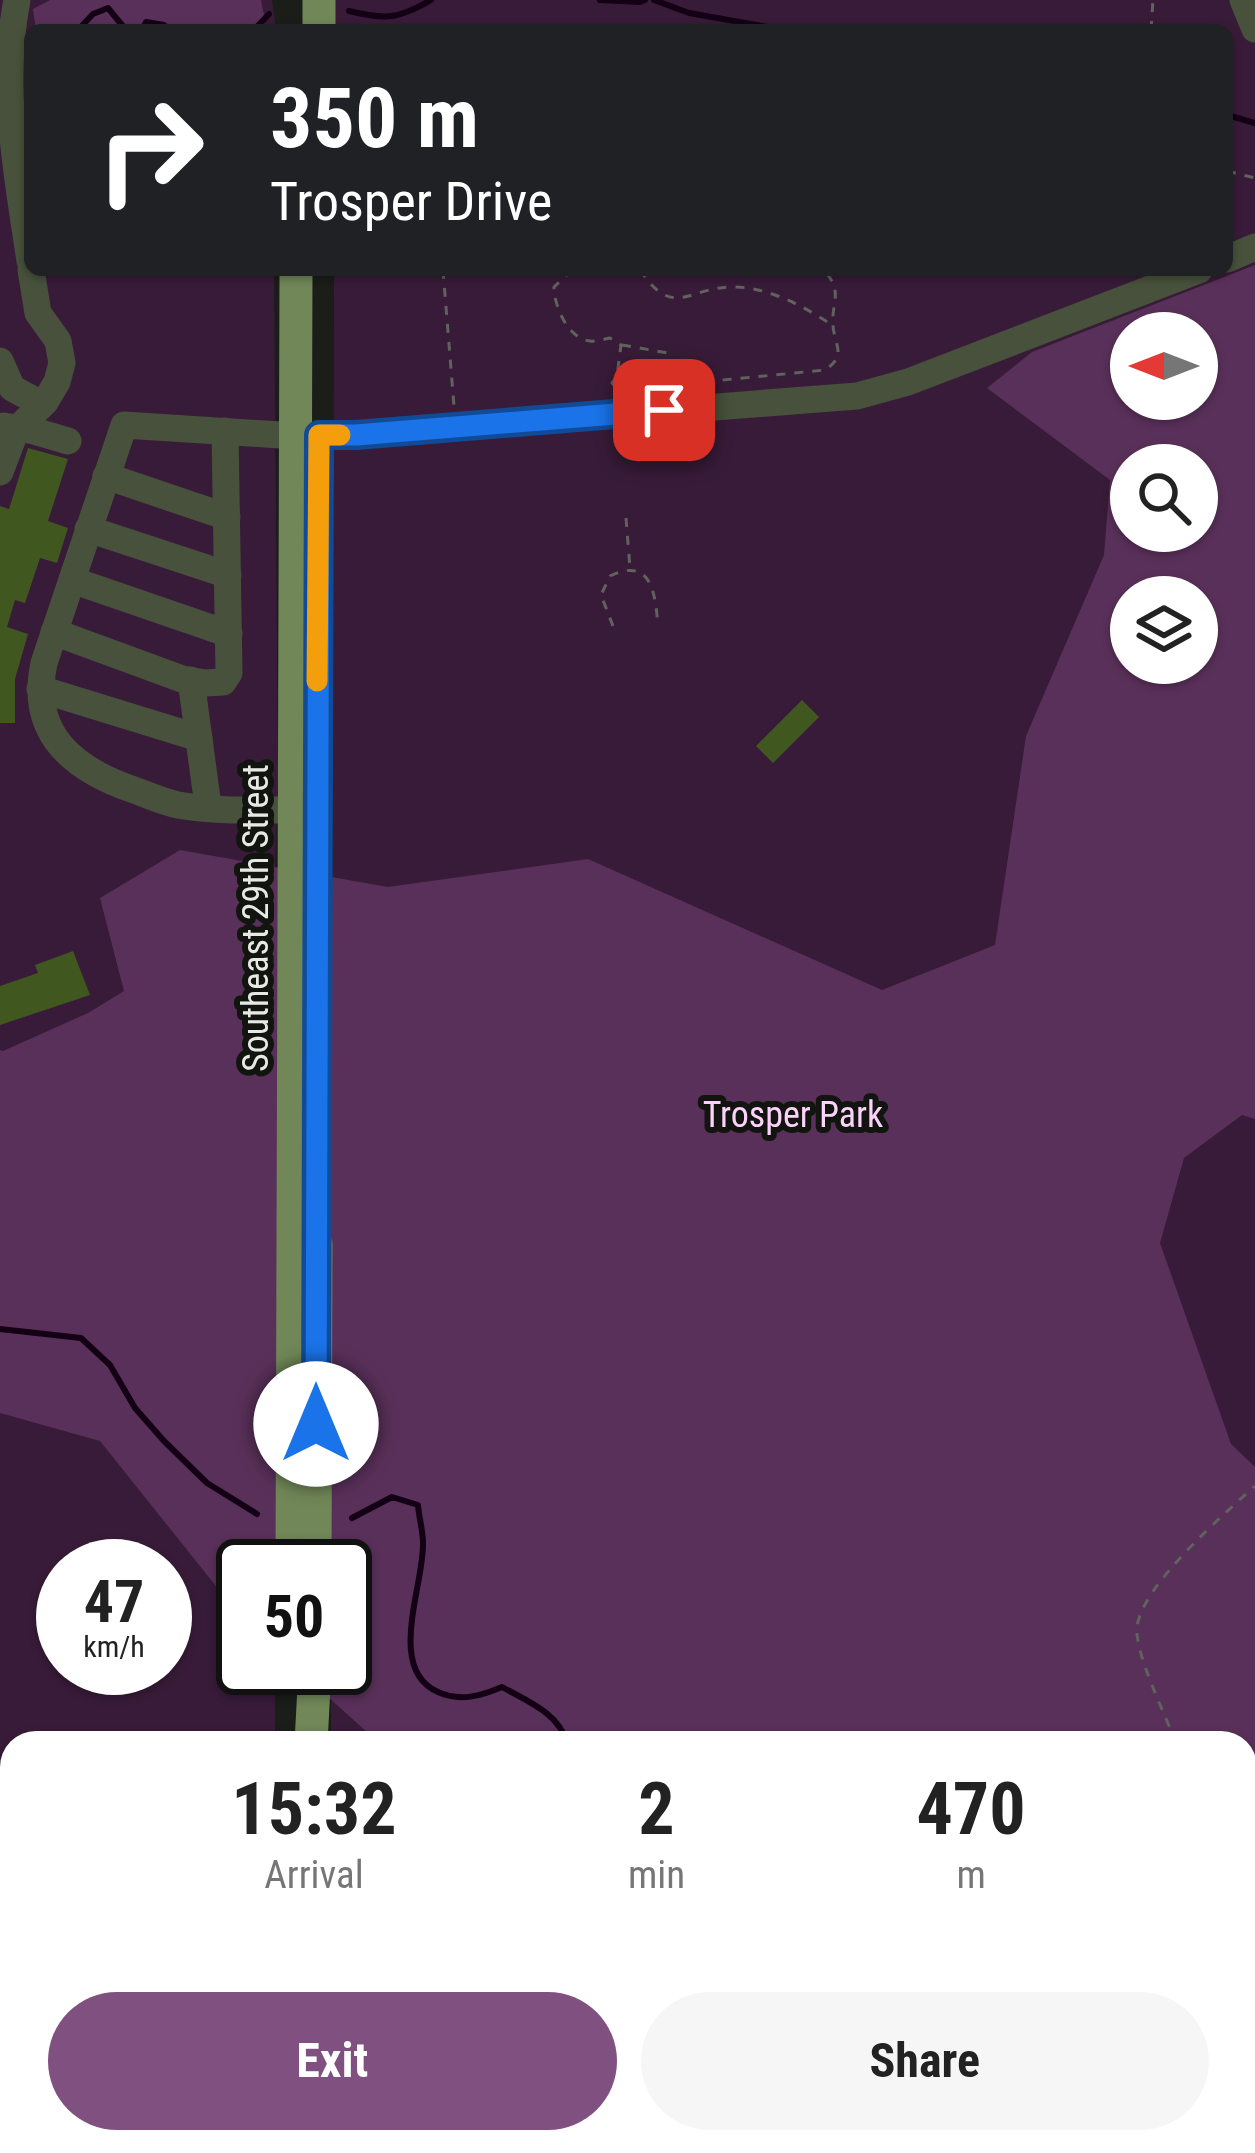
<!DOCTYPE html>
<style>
:root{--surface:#fff;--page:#f6f6f6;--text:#222;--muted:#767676;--accent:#805180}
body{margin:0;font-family:"Roboto Condensed",sans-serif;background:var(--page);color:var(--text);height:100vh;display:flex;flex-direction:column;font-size:45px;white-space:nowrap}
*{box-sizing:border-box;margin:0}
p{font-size:39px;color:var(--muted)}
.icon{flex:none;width:66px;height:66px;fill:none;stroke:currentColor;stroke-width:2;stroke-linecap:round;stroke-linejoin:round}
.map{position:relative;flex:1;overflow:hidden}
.sheet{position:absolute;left:0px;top:1731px;width:1257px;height:423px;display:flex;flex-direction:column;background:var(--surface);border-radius:36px 36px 0 0;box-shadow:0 3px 9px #0004}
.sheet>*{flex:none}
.hud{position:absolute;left:24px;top:24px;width:1209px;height:252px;border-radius:18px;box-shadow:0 3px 9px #0004;background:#202124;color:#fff;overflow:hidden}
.needle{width:78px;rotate:270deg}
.tools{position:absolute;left:1110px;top:312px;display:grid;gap:24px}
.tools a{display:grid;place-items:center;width:108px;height:108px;border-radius:50%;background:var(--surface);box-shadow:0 3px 9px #0004;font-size:60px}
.speed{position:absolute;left:36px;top:1539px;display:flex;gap:24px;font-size:60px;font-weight:700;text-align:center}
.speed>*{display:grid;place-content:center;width:156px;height:156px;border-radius:50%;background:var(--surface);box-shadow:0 3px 9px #0004;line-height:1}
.speed small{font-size:30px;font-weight:400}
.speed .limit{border:6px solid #111;border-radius:18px;background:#fff;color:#111}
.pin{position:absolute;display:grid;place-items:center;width:102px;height:102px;color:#fff;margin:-51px;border-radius:24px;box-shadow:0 6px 18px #0006}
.me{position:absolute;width:132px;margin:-66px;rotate:0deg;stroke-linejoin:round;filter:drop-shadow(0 0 9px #0008)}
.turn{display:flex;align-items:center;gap:42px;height:252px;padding:0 48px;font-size:54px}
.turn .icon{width:156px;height:156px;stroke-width:2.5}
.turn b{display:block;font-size:84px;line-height:102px}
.eta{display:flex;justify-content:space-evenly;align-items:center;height:204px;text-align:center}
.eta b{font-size:72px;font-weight:700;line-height:84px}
.primary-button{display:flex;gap:24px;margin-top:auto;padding:24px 48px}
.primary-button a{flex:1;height:138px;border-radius:72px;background:var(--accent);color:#fff;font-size:48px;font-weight:700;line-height:138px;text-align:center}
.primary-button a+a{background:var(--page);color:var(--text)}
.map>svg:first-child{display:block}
.green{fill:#381b38;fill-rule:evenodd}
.forest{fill:#593059;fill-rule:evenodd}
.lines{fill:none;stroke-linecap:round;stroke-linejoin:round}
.stream{stroke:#140015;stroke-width:6}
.building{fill:#405720}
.path{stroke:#60625e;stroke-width:3;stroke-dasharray:9 9;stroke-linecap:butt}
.minor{stroke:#47513b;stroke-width:27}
.major{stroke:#718758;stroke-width:33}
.route-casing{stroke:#114b97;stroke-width:30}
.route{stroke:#1a73e8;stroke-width:21}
.slow{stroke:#f59e0b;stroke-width:21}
.labels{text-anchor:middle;stroke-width:12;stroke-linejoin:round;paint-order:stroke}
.street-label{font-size:36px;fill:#e7e9e5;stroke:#11140f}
.park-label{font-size:36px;fill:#fbd2f9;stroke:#11140f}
</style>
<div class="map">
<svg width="1255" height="2153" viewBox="0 0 1255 2153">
<rect width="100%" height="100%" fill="#1a1d18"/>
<g class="green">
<path d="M0,0H272L276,30H30V270H274L278,771L270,1053L135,1483L243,1620V1668H275V1743H12V1812L0,1797V1413L21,1419L0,1405ZM63,1566H165V1668H63Z"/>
<path d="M334,0H1255V2133H1245V1743H331V1668H345V1566H331L334,270H1227V30H334ZM1131,333H1197V399H1131ZM1131,465H1197V531H1131ZM1131,597H1197V663H1131Z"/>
</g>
<g class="forest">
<polygon points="50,0 261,0 264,15 261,30 36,30 33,9"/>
<path d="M1255,265V1119L1242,1115L1184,1158L1160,1243L1231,1444L1255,1467V2110H1245V1743H379L296,1668H345V1566H243V1620L100,1441L0,1413V1050L3,1051L88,1013L124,991L100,898L180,850L388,887L588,859L882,990L995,945L1026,736L1104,555L1110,480L987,388L1032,352ZM1131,333H1197V399H1131ZM1131,465H1197V531H1131ZM1131,597H1197V663H1131Z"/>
</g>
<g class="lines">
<g class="stream">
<polyline points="600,0 640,2 645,0"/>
<polyline points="654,0 689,13 785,30"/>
<path d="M349,11C385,20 399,19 431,0"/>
<polyline points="78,30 93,14 108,8 126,30"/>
<polyline points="142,30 146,22 164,25 170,30"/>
<polyline points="254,30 269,14"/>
<polyline points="1227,115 1255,123"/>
<polyline points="0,1329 81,1338 110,1365 135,1408 164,1441 207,1483 257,1514"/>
<path d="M352,1518L392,1497L418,1505C419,1518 423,1531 423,1543C424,1586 386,1669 438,1692C460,1702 481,1696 502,1687C527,1701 559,1713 567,1743"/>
<polyline points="1245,2004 1255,2010"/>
</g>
</g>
<g class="building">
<polygon points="28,448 68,459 48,521 68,528 57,563 40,558 25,603 15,600 7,627 28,634 15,679 15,723 0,723 0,506 9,509"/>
<polygon points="802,700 819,717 773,763 756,746"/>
<polygon points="73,951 90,995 0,1025 0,986 38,973 35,965"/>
</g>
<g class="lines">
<g class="path">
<polyline points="1151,30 1153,0"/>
<polyline points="1227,171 1255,178"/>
<polyline points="443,270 454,406"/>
<path d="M572,270L554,287C554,306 568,339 590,341C596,342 604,339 610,338L621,345L617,376L612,383L618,389"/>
<path d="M640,270C674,321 690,286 733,287C769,287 803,306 832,325"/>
<polyline points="622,345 668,353"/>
<path d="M651,387L825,370C847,355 835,347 833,326C831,301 844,293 824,270"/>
<polyline points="626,518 630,568"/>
<path d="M613,626L601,595L610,576C652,556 655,594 658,625"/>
<path d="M1176,1743C1166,1716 1135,1654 1137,1628C1140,1587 1224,1514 1255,1486"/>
</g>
<g class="minor">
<path d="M17,0C0,87 17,174 30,261"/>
<polyline points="1243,0 1255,29"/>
<polyline points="1227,259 1255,247"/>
<polyline points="0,361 12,388 34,400 40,407"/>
<polyline points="4,426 34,431 68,441"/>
<polyline points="319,435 356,435 857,396 908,382 1199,270"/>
<path d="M296,436L124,425L44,663C29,733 72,769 134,790C148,795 163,802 178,805C222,813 272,809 317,810"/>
<polyline points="0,472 16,430 45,402 57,382 62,363 58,341 38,313 31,270"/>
<polyline points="106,476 227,517"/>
<polyline points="88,529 228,575"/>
<polyline points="72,580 229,634"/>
<polyline points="54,632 182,679 205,683 223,682 229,673 225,431"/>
<polyline points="191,680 208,806"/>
<polyline points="40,689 199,738"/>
<polyline points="86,2142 86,2153"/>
</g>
<g class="major">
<polyline points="319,30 319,0"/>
<polyline points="292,1566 296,270"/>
<polyline points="315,1566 316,1244"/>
<polyline points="311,1743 315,1668"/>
<polyline points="296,2153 296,2142"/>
</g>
</g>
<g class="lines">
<g class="route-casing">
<polyline id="route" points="316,1424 319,435 356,435 664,410"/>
</g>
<use href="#route" class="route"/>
<polyline class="slow" points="317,681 319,435 340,435"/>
</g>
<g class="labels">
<g class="street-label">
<text transform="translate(255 918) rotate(-90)" y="13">Southeast 29th Street</text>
</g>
<g class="park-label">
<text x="793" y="1127">Trosper Park</text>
</g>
</g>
</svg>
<div class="tools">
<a><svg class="needle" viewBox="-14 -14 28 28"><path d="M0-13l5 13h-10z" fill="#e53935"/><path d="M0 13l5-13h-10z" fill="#767676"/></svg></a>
<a><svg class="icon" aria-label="search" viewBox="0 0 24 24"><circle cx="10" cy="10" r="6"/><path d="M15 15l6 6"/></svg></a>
<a><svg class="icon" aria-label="layers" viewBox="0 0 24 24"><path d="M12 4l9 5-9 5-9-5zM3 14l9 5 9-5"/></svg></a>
</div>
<div class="speed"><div>47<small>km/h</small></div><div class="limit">50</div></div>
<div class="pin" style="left:664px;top:410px;background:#d93025"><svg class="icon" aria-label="arrive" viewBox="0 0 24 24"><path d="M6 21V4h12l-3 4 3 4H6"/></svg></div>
<svg class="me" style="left:316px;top:1424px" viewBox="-20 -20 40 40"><circle r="19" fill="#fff"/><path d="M0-13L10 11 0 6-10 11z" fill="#1a73e8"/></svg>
<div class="hud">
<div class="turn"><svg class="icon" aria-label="right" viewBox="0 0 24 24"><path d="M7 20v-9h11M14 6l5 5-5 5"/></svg><div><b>350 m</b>Trosper Drive</div></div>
</div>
<section class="sheet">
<div class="eta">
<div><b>15:32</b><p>Arrival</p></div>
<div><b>2</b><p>min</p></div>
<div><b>470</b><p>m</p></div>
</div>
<div class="primary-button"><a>Exit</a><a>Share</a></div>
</section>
</div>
